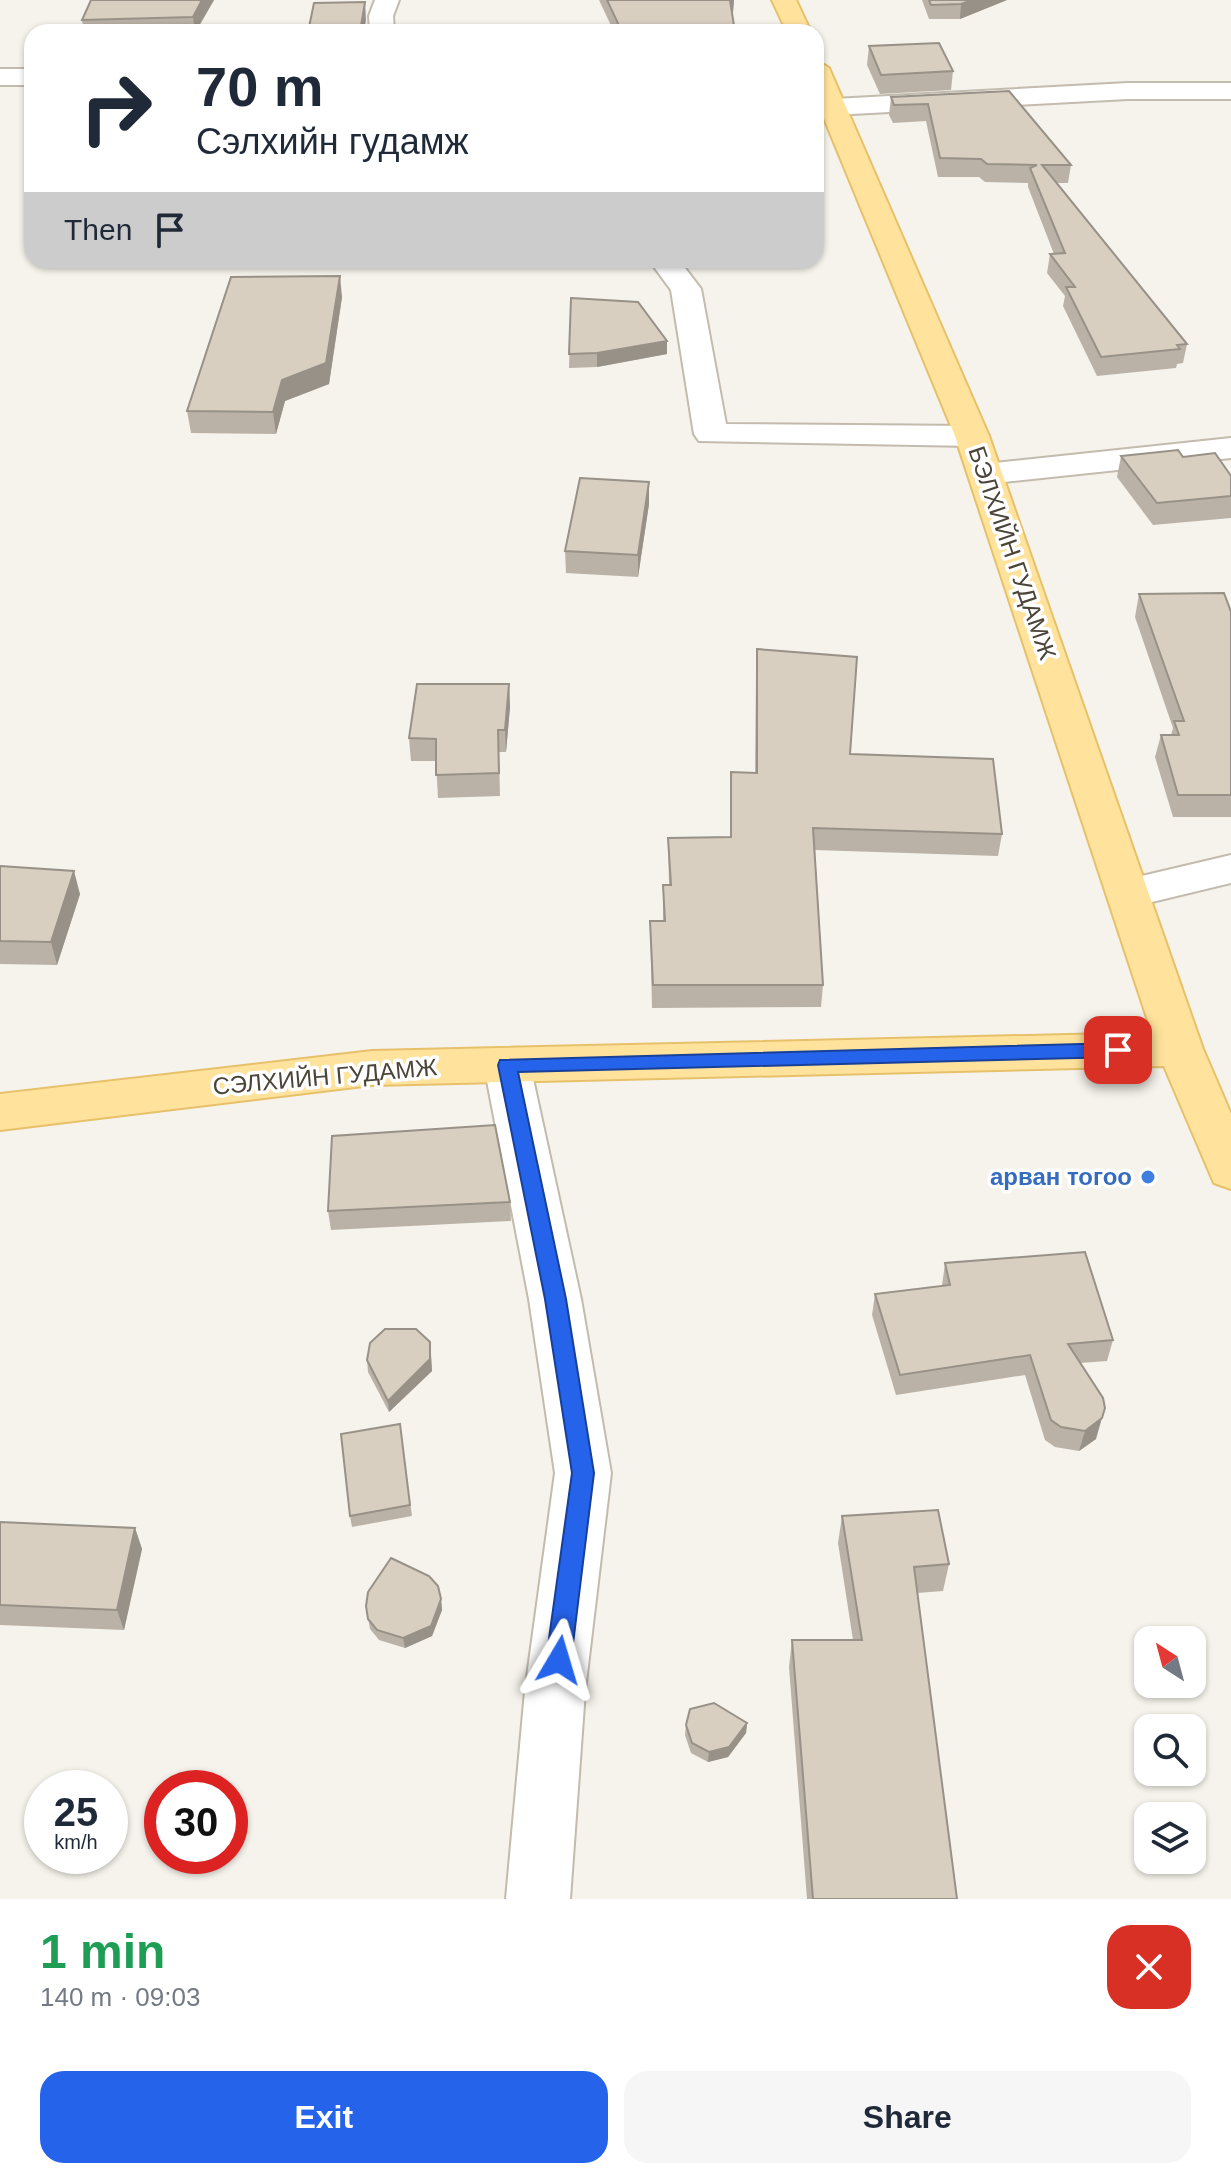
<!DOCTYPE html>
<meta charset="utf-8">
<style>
:root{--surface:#fff;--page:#f6f6f7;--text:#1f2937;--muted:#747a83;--accent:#2563eb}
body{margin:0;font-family:Helvetica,sans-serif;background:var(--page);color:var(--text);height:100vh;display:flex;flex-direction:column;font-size:30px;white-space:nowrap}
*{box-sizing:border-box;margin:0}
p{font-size:26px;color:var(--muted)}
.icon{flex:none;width:44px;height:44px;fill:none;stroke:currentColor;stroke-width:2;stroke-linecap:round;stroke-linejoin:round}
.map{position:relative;height:1899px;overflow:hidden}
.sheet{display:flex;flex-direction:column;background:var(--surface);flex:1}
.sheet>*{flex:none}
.hud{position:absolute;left:24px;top:24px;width:800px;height:244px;border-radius:24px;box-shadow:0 2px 6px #0004;background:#fff;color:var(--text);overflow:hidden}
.needle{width:52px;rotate:324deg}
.buttons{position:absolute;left:1134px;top:1626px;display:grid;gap:16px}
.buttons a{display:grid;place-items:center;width:72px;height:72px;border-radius:16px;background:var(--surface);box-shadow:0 2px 6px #0004;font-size:40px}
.speed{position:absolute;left:24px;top:1770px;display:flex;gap:16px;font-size:40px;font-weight:700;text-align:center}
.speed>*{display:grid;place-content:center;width:104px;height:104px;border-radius:50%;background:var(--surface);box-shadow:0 2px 6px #0004;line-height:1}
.speed small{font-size:20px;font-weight:400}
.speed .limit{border:12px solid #d22;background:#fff;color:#111}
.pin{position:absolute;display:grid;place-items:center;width:68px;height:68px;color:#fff;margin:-34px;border-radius:16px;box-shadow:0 4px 12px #0006}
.me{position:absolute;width:88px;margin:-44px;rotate:7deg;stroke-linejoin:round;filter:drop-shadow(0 0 6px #0008)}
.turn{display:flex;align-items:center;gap:28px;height:168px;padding:0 40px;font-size:36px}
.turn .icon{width:104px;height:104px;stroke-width:2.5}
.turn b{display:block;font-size:56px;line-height:68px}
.then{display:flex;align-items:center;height:76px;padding:0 40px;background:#0003;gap:16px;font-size:30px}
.round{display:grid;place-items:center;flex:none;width:84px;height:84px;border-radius:24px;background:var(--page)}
.overview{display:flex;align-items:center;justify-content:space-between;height:136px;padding:0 40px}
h1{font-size:48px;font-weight:700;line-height:60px;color:#1e9e55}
.primary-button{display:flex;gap:16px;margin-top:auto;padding:16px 40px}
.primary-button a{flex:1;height:92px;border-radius:24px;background:var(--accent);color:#fff;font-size:32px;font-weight:700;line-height:92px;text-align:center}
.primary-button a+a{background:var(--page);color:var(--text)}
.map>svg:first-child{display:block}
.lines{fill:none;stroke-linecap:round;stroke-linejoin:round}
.minor-casing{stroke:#c2bbae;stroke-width:4}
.major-casing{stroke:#e6c16a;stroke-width:4}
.minor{fill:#fff;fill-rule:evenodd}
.major{fill:#ffe39c;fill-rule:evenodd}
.wall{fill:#bab2a6}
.shaded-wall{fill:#979187}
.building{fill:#d8cfc1;stroke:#979187;stroke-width:2}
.route{fill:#2563eb;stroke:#184099;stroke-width:2}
.shop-dot{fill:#3f7fe0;stroke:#fff;stroke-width:3}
.labels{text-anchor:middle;stroke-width:7;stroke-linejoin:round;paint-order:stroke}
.street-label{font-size:24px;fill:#4b4439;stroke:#fff}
.shop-label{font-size:24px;font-weight:bold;fill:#366cbe;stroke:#fff;text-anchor:end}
</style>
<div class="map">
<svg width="1231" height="1899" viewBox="0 0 1231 1899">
<rect width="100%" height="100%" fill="#f6f3ec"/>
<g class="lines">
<g class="minor-casing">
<g id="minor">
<polygon points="375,0 399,0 393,16 394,32 370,32 369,16"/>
<rect x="0" y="69" width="32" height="16"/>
<polygon points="1128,83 1231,83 1231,99 1128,99 834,115 821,107 834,99"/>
<polygon points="649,260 679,260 701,289 726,424 972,426 984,429 989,436 984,443 972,446 699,441 694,434 671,290"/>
<polygon points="1231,438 1231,458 985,484 973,481 968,474 973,467 985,464"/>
<polygon points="1231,855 1231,883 1127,908 1112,903 1106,893 1112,883"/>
<polygon points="507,1048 523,1053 530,1065 581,1299 611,1473 585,1691 570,1899 506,1899 525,1691 555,1473 529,1299 484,1065 491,1053"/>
</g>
</g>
<g class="major-casing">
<g id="major">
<polygon points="772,0 796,0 811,32 787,32"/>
<polygon points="816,60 829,68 989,436 1203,1049 1231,1114 1231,1189 1214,1183 1164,1066 372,1085 0,1130 0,1094 372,1051 1152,1033 955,436 816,99"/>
</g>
</g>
<use href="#minor" class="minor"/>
<use href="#major" class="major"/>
</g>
<g class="wall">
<polygon points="214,0 196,32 84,32 82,20"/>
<polygon points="599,0 734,0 733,12 732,12 735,32 614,32"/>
<polygon points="922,0 1007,0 960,19 929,19"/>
<polygon points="869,46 953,71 951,90 880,94 867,65"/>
<polygon points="1009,91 1071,165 1068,183 1057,183 1187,344 1183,363 1177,364 1176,368 1097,376 1063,306 1065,296 1047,273 1050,254 1054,254 1028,187 1028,183 985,182 979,177 938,177 926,121 893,123 889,115 891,97"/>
<polygon points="342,297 329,384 285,401 276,434 191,433 187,411"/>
<polygon points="571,298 667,354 597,367 569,368"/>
<polygon points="1121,456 1183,457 1231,476 1231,518 1153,525 1117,477"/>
<polygon points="649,504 638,577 566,573 565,551"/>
<polygon points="1139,594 1231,612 1231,817 1173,817 1155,757 1161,735 1171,735 1173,728 1135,617"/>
<polygon points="757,649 850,754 1002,834 998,856 815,850 823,985 821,1007 652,1008 650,921 663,921 663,885 669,885 668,838 730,837 731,772 755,773 756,671"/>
<polygon points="509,684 510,707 506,752 499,752 500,796 438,798 436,761 411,761 409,738"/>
<polygon points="0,866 80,894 57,965 0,964 0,965"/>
<polygon points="510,1202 511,1221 331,1230 328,1211"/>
<polygon points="945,1263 1113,1340 1107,1361 1080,1363 1096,1439 1079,1451 1055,1447 1045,1440 1025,1375 896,1395 872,1315 875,1294 942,1286"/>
<polygon points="431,1353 432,1371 389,1412 368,1372 367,1360"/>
<polygon points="400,1424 412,1516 352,1527 350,1516"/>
<polygon points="842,1516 949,1564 943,1591 917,1593 957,1899 807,1899 789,1667 792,1640 853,1640 838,1543"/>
<polygon points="0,1522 135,1528 142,1549 124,1630 0,1625"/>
<polygon points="441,1599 442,1610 432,1636 405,1648 379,1640 370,1629 366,1606"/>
<polygon points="747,1723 746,1733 728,1757 708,1762 691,1753 685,1735 686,1725"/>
</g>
<g class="shaded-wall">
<polygon points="202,0 214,0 195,32 193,17"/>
<polygon points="730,0 734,0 733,12 729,12"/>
<polygon points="972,0 1007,0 960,19 961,4"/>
<polygon points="365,2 366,20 364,32 360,32"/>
<polygon points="340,276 342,297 329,384 285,401 276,434 273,412 282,380"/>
<polygon points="667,341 667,354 597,367 597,353"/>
<polygon points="649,482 649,504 638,577 638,555"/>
<polygon points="509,684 510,707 506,752 505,730"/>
<polygon points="74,871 80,894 57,965 51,942"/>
<polygon points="430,1342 432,1371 389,1412 388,1401"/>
<polygon points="1102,1418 1096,1439 1079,1451 1085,1431"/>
<polygon points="135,1528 142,1549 124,1630 117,1610"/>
<polygon points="441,1599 442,1610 432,1636 405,1648 403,1638"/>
<polygon points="747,1723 746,1733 728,1757 708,1762 709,1752"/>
</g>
<g class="building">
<polygon points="91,0 202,0 193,17 82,20"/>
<polygon points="607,0 730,0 735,32 622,32"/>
<polygon points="929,0 972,0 961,4 931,5"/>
<polygon points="365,2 360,32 308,32 314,3"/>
<polygon points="939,43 953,71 881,75 869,46"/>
<polygon points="1009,91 1071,165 1042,165 1187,344 1177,345 1180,349 1101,357 1066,287 1075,287 1050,254 1065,253 1030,168 1037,165 987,164 981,159 940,158 928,104 894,105 891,97"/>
<polygon points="340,276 326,363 282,380 273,412 187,411 231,277"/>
<polygon points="571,298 638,302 667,341 597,353 569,354"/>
<polygon points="1178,450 1183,457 1215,453 1231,476 1231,496 1157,503 1121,456"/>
<polygon points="580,478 649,482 638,555 565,551"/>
<polygon points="1224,593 1231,612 1231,795 1178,795 1161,735 1179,735 1174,721 1184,721 1139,594"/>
<polygon points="757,649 857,657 850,754 993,759 1002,834 813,828 823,985 653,985 650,921 665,921 663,885 671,885 668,838 731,837 731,772 757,773"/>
<polygon points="417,684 509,684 505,730 498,730 499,773 436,775 436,739 409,738"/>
<polygon points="0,866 74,871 51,942 0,941"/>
<polygon points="495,1125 510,1202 328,1211 332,1136"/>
<polygon points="1085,1252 1113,1340 1068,1344 1103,1398 1105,1408 1102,1418 1085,1431 1061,1427 1051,1420 1030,1355 900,1375 875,1294 950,1285 945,1263"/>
<polygon points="385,1329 416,1329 430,1342 430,1359 388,1401 367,1360 370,1343"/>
<polygon points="400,1424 410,1505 350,1516 341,1434"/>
<polygon points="938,1510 949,1564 914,1567 957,1899 813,1899 792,1640 862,1640 842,1516"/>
<polygon points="0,1522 135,1528 117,1610 0,1605"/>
<polygon points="391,1558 429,1576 438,1586 441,1599 431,1626 403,1638 377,1630 368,1619 366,1606 368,1592"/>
<polygon points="714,1703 747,1723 729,1747 709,1752 692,1743 686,1725 690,1709"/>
</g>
<polygon class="route" points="1118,1043 1128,1050 1118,1057 518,1072 566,1299 594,1473 571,1660 567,1668 559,1672 550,1668 546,1660 572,1473 545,1299 498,1065 500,1060"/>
<circle class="shop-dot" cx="1148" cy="1177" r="8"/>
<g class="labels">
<g class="street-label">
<text transform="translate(1012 553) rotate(71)" y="8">БЭЛХИЙН ГУДАМЖ</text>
<text transform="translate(325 1077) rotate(-5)" y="8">СЭЛХИЙН ГУДАМЖ</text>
</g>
<g class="shop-label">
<text x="1132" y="1185">арван тогоо</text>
</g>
</g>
</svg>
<div class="buttons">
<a><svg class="needle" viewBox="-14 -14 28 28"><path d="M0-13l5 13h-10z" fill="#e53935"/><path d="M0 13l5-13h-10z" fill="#747a83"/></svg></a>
<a><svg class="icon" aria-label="search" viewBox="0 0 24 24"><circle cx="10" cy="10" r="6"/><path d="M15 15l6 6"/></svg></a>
<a><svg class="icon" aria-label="layers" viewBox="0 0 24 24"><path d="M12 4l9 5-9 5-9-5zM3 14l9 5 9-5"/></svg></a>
</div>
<div class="speed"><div>25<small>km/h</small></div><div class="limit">30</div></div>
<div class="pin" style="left:1118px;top:1050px;background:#d93025"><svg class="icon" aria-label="arrive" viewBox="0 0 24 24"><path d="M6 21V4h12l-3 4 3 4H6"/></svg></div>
<svg class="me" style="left:559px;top:1660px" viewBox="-20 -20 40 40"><path d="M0-17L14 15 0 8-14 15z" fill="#2563eb" stroke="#fff" stroke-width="4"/></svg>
<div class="hud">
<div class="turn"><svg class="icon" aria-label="right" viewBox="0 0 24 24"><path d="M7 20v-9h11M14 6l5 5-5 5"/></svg><div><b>70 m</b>Сэлхийн гудамж</div></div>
<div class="then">Then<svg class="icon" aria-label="arrive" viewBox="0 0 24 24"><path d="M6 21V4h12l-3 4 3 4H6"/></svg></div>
</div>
</div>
<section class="sheet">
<div class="overview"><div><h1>1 min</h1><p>140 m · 09:03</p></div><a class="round" style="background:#d93025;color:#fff"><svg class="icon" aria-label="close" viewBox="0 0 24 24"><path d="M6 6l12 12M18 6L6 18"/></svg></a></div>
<div class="primary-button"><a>Exit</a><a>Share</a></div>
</section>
